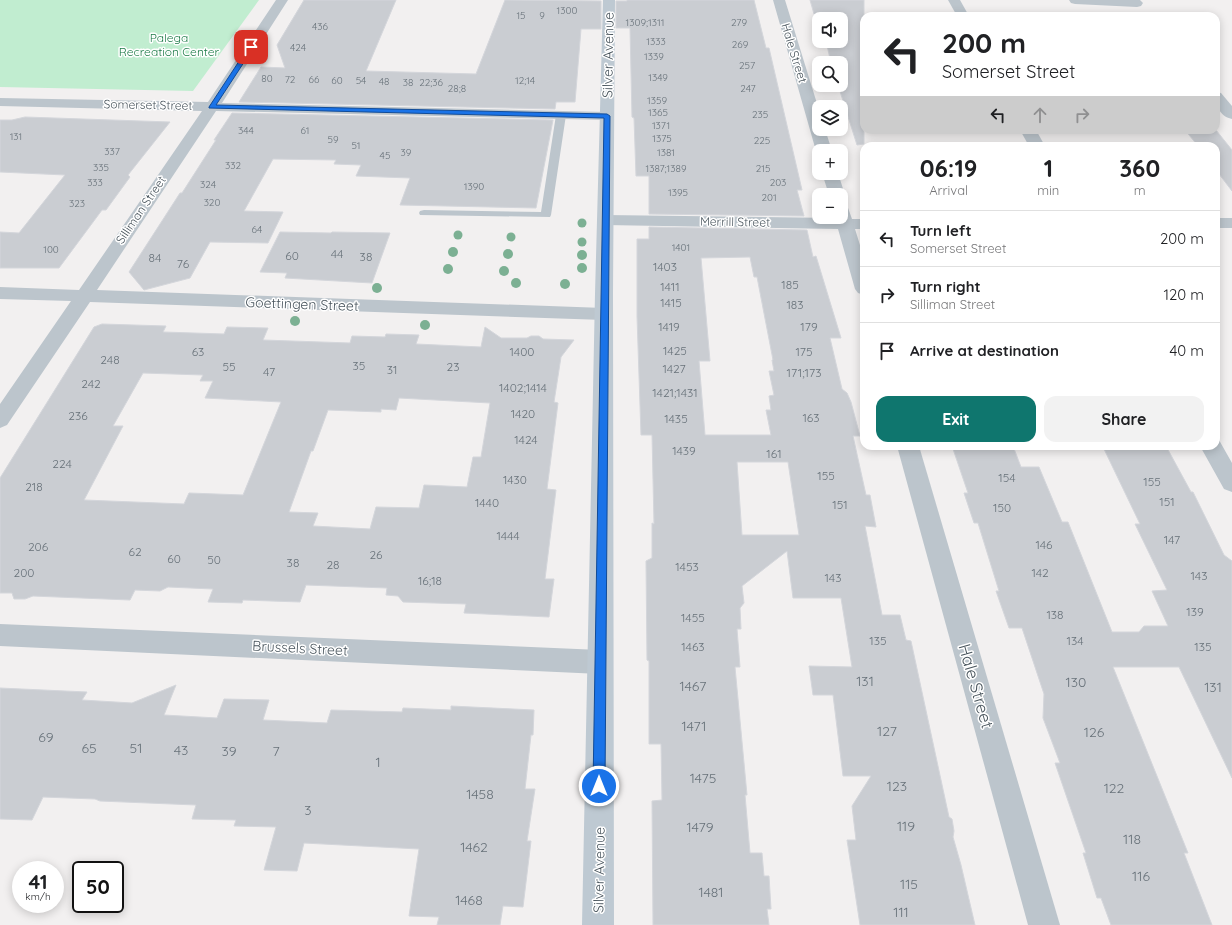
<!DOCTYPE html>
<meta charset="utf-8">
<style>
:root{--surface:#fff;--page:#f2f2f2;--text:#202124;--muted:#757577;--line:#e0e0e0;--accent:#0f766e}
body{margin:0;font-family:Quicksand,sans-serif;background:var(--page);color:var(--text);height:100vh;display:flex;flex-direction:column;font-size:15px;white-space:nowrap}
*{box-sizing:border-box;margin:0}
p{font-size:13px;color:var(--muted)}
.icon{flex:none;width:22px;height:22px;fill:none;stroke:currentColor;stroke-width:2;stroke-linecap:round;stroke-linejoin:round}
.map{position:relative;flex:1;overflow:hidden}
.details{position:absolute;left:860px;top:142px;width:360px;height:308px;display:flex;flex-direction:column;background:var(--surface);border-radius:12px;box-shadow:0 2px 10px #0003}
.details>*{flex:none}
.hud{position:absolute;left:860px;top:12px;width:360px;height:122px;border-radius:12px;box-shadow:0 2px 10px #0003;background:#fff;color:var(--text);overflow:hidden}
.controls{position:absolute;left:812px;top:12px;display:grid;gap:8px}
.controls a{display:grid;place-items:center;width:36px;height:36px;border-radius:8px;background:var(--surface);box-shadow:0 2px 10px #0003;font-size:20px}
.speed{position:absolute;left:12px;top:861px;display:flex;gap:8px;font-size:20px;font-weight:700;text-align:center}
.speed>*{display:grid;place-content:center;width:52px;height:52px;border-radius:50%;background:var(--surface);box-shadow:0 2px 10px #0003;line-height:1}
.speed small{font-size:10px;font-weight:400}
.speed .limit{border:2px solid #111;border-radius:6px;background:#fff;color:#111}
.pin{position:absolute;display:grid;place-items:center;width:34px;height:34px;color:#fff;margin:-17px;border-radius:8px;box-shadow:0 2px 6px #0006}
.me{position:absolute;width:44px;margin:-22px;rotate:0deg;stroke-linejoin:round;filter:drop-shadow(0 0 3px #0008)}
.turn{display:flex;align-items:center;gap:14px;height:84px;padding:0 16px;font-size:18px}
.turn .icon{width:52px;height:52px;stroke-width:2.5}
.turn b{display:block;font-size:28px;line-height:34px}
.lanes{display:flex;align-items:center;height:38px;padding:0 16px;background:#0003;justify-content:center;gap:20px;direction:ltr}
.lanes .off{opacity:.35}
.eta{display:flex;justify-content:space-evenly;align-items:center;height:68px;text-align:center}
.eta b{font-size:24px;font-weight:700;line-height:28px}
.button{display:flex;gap:8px;margin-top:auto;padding:8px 16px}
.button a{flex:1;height:46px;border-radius:12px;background:var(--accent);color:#fff;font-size:16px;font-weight:700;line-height:46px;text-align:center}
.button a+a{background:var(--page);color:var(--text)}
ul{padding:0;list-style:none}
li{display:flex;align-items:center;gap:12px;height:56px;padding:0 16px;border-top:1px solid var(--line)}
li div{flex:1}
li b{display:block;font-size:15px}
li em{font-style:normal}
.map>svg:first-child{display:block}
.green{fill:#c1edd0}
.building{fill:#cacdd2;stroke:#d4d6db;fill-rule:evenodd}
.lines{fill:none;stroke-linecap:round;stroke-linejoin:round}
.service{fill:#bcc5cc;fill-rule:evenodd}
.minor{fill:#bcc5cc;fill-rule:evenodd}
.secondary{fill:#bec9d2;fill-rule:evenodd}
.tree{fill:#7cb093}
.route{fill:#1a73e8;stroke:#114b97}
.labels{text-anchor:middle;stroke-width:3;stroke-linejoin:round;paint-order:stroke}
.far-number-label{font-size:10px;fill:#68727a}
.far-park-label{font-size:12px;fill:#1c7b47;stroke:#fff}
.far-street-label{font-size:12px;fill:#48545c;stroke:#fff}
.number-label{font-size:12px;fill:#68727a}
.street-label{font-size:14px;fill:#48545c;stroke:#fff}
.near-number-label{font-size:14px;fill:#68727a}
.near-street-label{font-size:17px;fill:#48545c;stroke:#fff}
</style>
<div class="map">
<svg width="1232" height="925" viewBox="0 0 1232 925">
<rect width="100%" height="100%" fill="#f2f0f0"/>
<polygon class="green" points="0,0 259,0 193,91 0,87"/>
<g class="building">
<polygon points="304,0 396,0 366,71 476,74 505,0 601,1 601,29 581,29 575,102 556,102 555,109 239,102 261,67 285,68 277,45"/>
<polygon points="627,0 754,0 766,48 769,48 802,190 797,190 804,216 649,214 649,176 636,176 634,118 632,117 630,28 616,28 616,1 627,1"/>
<polygon points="810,0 864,0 864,144 857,145 838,85 841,85 841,63 831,63 826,41 841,41 841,19 819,19 819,28 818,28"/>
<polygon points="232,113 553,120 536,208 400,205 410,178 356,176 361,165 334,164 336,160 273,159 244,211 283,212 268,243 210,242 190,278 144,290 129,272 180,193 182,193 216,140 214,140"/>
<polygon points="25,117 170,122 128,175 130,177 106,210 102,210 59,268 0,268 0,232 19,233 65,175 0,172 0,120 12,120"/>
<polygon points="1185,130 1216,130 1232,150 1232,191 1216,170 1216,146 1198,146"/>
<path d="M649,227L807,230L813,257L816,256L841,338H830L842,389L847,393L851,402L860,436H853L866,495H870L876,527L865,526L882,615H900L906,640L911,641L949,817L952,819L954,831L953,837L961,865L975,925H860L847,840H856L852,806L871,776H843L833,695H813L809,666L852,667L841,598H793L787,551L742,586L744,603L740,608L741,629H737L740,667H735L747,795H745L750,853H762L764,876H769L771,909H767L769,925H653L652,801L662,800L661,744H649V661L647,660L646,561L652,558V523L654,524L652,435H641L637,316V239H649ZM750,257L754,277H757L773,360H772L774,371H769L774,395L769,396L771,410H766L771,435H705L699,361H710L701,258ZM737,462H788L799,535H742Z"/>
<polygon points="280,232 331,233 332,232 390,233 372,283 285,278 287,273 260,272"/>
<path d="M102,324L166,326L163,332L224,334L227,327L268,328L263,340L350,343L352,336L385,337L386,334L419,335L416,344L481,347L485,327L501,338H527L531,336H539L543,339L574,340L561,357L554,402L558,403L547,489L556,490L545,579H554L549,617L464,613L466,604L403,602L398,596L386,595L387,588L306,585L300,602L243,600L242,603L208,602L213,589L168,587L160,591L135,590L130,600L33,596L25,599H14L12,593H0V478L94,327ZM143,373L203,375L200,381H213L205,398L281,402L243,495L189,493L184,504L84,500L123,426H113ZM399,398L490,403L481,457H473L467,487L424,485L419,508L376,507L370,529L313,526L318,513L289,512L311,451H313L328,410L381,412V409L396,410Z"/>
<polygon points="952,446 1013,446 1021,467 1039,467 1062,522 1068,522 1112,632 1139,632 1144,626 1168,626 1152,591 1167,590 1135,524 1140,524 1103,447 1166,446 1191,492 1193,492 1224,555 1232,561 1232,778 1179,667 1113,667 1188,853 1184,853 1212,925 1111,925 1101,898 1097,898 1083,853 1086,853 1055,763 1060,763 1043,718 1044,694 1022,628 1009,628 996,591 999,591 978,523 974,523 964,493 968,493"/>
<polygon points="176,685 164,715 217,718 224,699 269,700 263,720 306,722 327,723 331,710 402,712 403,708 451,710 451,706 534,710 533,735 531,735 525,789 535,789 527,841 531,841 523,907 503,906 500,925 437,925 439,917 409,916 419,849 304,843 297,871 264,870 276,827 234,826 236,820 192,819 196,805 100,801 95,799 43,797 32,820 0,819 0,688 87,692 82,700 132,703"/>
</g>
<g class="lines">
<polygon class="service" points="561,112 566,115 551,215 550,217 420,215 419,213 420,211 424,210 541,212 556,115"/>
<g class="minor">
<polygon points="276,0 288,0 222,103 607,112 612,113 614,116 612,119 607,120 216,111 97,290 604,308 611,310 613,314 611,318 604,320 90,302 7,425 0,428 0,404 71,301 0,299 0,287 79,290 202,111 0,106 0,98 208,102"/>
<polygon points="773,0 785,0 819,110 819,129 825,129 832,151 819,151 819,154 816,151"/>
<polygon points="948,0 960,0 969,16 957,16"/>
<polygon points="1069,0 1140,0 1143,3 1141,6 1137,7 1075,4 1071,3"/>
<path d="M1216,92L1221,93L1232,106V119C1218,116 1216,104 1216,92Z"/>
<polygon points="1020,130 1036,130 1045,146 1029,146"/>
<polygon points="822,173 838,173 845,195 843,198 841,199 841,195 829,195"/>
<polygon points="841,204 847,205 852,219 864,219 864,229 855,229 864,258 864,295 858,293 855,289 838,229 605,225 599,224 597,220 599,216 605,215 835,218 835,217 841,217"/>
<rect x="1216" y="218" width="16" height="10"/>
<polygon points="1216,439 1219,440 1232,463 1232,492 1224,489 1200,446 1216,446"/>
<polygon points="897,446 919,446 1060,925 1028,925"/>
<polygon points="0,624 600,650 609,654 613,662 609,670 600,674 0,646"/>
</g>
<polygon class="secondary" points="603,0 615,0 613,294 614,925 582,925 595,294"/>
</g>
<g class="tree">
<circle cx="582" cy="223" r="4.5"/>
<circle cx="458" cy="235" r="4.5"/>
<circle cx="511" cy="237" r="4.5"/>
<circle cx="582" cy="242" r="4.5"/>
<circle cx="453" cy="252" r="5"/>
<circle cx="508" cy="254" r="5"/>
<circle cx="582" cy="255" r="5"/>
<circle cx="582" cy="268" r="5"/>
<circle cx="448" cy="269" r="5"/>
<circle cx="504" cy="271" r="5"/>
<circle cx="516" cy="283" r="5"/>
<circle cx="565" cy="284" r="5"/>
<circle cx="377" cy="288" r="5"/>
<circle cx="295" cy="321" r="5"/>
<circle cx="425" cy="325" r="5"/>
</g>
<polygon class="route" points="249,46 254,47 216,105 607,114 610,116 605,786 604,790 599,791 595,790 593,786 604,118 209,108 209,107"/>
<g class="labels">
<g class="far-number-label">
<text x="567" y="14">1300</text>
<text x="521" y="19">15</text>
<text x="542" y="19">9</text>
<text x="645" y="26">1309;1311</text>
<text x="739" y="26">279</text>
<text x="320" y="30">436</text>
<text x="656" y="45">1333</text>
<text x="740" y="48">269</text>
<text x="298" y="51">424</text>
<text x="654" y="60">1339</text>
<text x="747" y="69">257</text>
<text x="658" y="81">1349</text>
<text x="267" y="82">80</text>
<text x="290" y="83">72</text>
<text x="314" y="83">66</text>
<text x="337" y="84">60</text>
<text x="361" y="84">54</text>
<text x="525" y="84">12;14</text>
<text x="384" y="85">48</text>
<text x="408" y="86">38</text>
<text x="431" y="86">22;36</text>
<text x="457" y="92">28;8</text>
<text x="748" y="92">247</text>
<text x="657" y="104">1359</text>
<text x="658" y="116">1365</text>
<text x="760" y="118">235</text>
<text x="661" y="129">1371</text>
<text x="246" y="134">344</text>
<text x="305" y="134">61</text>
<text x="16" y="140">131</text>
<text x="662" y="142">1375</text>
<text x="333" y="143">59</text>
<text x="762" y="144">225</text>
<text x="356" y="149">51</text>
<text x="112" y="155">337</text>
<text x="406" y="156">39</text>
<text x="666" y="156">1381</text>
<text x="385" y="159">45</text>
<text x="233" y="169">332</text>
<text x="101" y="171">335</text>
<text x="666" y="172">1387;1389</text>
<text x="763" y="172">215</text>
<text x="95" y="186">333</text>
<text x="778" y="186">203</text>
<text x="208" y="188">324</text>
<text x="474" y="190">1390</text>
<text x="678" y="196">1395</text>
<text x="769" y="201">201</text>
<text x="212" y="206">320</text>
<text x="77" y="207">323</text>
<text x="257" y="233">64</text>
<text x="681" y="251">1401</text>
<text x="51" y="253">100</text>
</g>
<g class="far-park-label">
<text x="169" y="42">Palega<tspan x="169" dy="14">Recreation Center</tspan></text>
</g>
<g class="far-street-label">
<text transform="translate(794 53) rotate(73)" y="4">Hale Street</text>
<text transform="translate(148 105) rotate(1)" y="4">Somerset Street</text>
<text transform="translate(141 210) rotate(-56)" y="4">Silliman Street</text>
<text transform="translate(735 222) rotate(1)" y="4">Merrill Street</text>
</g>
<g class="number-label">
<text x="337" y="258">44</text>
<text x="292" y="260">60</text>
<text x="366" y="261">38</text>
<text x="155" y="262">84</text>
<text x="183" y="268">76</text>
<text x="665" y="271">1403</text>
<text x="790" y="289">185</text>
<text x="670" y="291">1411</text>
<text x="671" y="307">1415</text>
<text x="795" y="309">183</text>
<text x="669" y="331">1419</text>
<text x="809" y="331">179</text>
<text x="675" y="355">1425</text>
<text x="198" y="356">63</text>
<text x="522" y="356">1400</text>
<text x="804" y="356">175</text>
<text x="110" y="364">248</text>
<text x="359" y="370">35</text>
<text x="229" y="371">55</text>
<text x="453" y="371">23</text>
<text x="674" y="373">1427</text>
<text x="392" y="374">31</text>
<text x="269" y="376">47</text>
<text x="804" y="377">171;173</text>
<text x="91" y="388">242</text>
<text x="523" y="392">1402;1414</text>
<text x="675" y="397">1421;1431</text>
<text x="523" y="418">1420</text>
<text x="78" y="420">236</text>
<text x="811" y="422">163</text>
<text x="676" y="423">1435</text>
<text x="526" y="444">1424</text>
<text x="684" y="455">1439</text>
<text x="774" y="458">161</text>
<text x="62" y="468">224</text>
<text x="826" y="480">155</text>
<text x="1007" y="482">154</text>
<text x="515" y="484">1430</text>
<text x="1152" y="486">155</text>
<text x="34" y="491">218</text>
<text x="1167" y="506">151</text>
<text x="487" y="507">1440</text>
<text x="840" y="509">151</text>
<text x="1002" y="512">150</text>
<text x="508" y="540">1444</text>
<text x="1172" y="544">147</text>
<text x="1044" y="549">146</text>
<text x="38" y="551">206</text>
<text x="135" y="556">62</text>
<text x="376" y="559">26</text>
<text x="174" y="563">60</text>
<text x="214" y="564">50</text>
<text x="293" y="567">38</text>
<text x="333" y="569">28</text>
<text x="687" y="571">1453</text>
<text x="24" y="577">200</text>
<text x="1040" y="577">142</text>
<text x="1199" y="580">143</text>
<text x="833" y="582">143</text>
<text x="430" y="585">16;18</text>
<text x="1195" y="616">139</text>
<text x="1055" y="619">138</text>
<text x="693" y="622">1455</text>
<text x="878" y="645">135</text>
<text x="1075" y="645">134</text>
<text x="693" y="651">1463</text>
<text x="1203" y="651">135</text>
</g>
<g class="street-label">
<text transform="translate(608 55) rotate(-89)" y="5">Silver Avenue</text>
<text transform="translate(302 304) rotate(2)" y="5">Goettingen Street</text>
<text transform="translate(300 648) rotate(3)" y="5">Brussels Street</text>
<text transform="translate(599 870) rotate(-89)" y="5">Silver Avenue</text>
</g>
<g class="near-number-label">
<text x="865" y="686">131</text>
<text x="1076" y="687">130</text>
<text x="693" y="691">1467</text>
<text x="1213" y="692">131</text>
<text x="694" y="731">1471</text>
<text x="887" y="736">127</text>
<text x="1094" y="737">126</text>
<text x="46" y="742">69</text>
<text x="89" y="753">65</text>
<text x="136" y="753">51</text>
<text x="181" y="755">43</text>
<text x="229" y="756">39</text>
<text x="276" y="756">7</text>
<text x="378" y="767">1</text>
<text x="703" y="783">1475</text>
<text x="897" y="791">123</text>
<text x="1114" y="793">122</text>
<text x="480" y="799">1458</text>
<text x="308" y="815">3</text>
<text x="906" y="831">119</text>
<text x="700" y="832">1479</text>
<text x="1132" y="844">118</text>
<text x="474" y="852">1462</text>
<text x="1141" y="881">116</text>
<text x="909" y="889">115</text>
<text x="711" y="897">1481</text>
<text x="469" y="905">1468</text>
<text x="901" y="917">111</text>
</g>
<g class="near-street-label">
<text transform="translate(976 686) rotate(74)" y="6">Hale Street</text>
</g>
</g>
</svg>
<div class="controls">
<a><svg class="icon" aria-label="sound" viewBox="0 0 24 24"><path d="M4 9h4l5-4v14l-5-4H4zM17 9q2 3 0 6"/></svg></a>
<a><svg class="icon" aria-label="search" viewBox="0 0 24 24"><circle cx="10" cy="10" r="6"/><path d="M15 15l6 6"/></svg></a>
<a><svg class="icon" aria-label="layers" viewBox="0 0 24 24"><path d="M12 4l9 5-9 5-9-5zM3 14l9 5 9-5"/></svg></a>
<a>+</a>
<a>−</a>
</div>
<div class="speed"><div>41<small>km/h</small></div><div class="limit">50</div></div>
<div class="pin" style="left:251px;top:47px;background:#d93025"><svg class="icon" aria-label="arrive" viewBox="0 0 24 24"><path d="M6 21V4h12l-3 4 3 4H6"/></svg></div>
<svg class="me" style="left:599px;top:786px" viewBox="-20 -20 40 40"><circle r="17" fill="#1a73e8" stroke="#fff" stroke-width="3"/><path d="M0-11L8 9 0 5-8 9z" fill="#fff"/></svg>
<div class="hud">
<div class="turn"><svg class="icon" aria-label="left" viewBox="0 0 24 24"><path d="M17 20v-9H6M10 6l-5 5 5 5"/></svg><div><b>200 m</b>Somerset Street</div></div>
<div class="lanes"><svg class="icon" aria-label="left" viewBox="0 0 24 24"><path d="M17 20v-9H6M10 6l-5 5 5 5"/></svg><svg class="icon off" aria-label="ahead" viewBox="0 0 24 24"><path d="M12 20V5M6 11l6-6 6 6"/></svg><svg class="icon off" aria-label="right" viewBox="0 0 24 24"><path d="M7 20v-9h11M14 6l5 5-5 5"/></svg></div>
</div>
<section class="details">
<div class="eta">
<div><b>06:19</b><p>Arrival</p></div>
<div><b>1</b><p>min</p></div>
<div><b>360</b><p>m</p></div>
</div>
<ul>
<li><svg class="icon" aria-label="left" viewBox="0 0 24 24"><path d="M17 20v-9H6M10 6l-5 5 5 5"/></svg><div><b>Turn left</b><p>Somerset Street</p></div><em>200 m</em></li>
<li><svg class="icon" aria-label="right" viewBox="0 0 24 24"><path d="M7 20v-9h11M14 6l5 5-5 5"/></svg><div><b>Turn right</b><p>Silliman Street</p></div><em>120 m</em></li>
<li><svg class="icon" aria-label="arrive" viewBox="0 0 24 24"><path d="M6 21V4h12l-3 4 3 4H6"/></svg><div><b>Arrive at destination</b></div><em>40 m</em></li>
</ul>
<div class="button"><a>Exit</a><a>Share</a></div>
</section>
</div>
